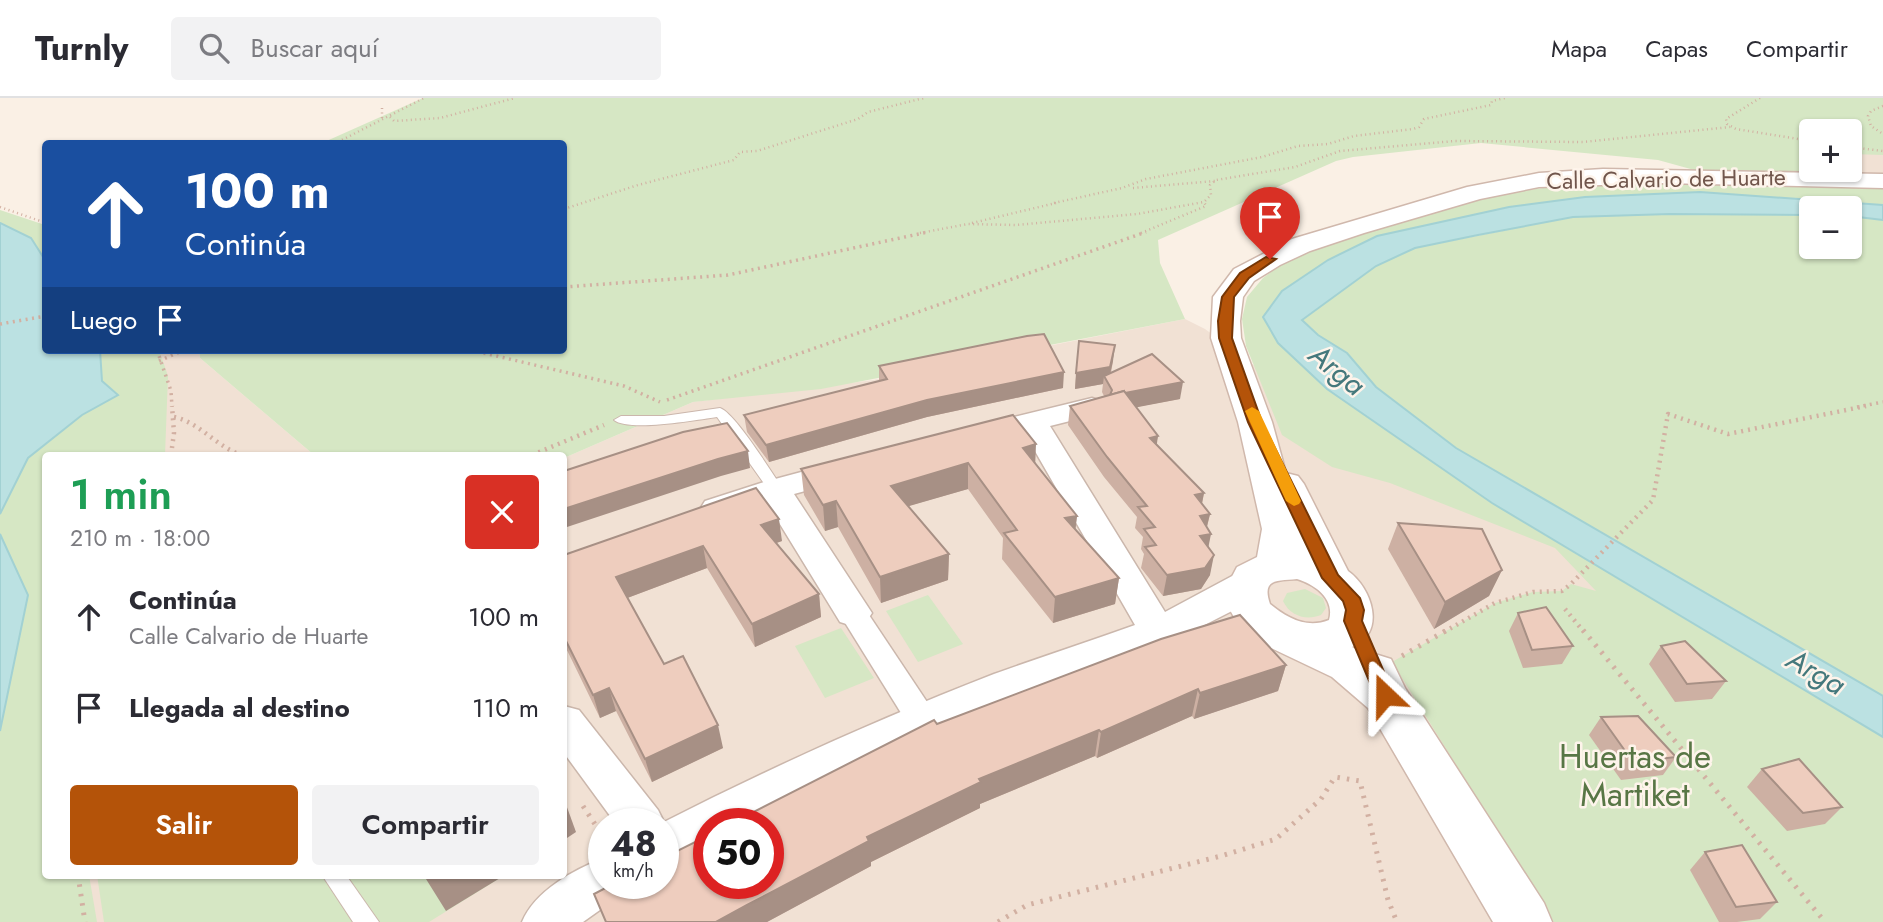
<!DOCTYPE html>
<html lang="es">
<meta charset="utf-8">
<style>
:root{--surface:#fff;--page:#f2f2f3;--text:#2b2b33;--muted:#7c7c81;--line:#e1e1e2;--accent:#b45309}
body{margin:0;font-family:Jost,sans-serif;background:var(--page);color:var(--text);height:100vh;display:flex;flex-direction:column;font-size:26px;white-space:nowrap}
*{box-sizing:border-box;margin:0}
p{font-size:23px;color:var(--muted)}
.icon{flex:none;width:38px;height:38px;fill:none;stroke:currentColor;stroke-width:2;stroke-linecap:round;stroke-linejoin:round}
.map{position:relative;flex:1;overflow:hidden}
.drawer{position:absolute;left:42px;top:354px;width:525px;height:427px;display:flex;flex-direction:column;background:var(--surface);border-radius:7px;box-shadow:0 2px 5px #0004}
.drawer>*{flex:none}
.hud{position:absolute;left:42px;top:42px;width:525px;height:214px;border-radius:7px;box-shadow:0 2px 5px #0004;background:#1a4fa0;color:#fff;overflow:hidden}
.buttons{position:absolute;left:1799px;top:21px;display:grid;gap:14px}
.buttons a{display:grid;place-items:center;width:63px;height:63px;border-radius:7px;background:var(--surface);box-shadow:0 2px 5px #0004;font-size:35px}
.speed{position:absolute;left:588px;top:710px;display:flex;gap:14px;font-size:35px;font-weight:700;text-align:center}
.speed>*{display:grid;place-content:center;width:91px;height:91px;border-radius:50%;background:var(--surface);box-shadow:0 2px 5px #0004;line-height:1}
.speed small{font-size:18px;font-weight:400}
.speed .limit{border:10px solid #d22;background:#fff;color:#111}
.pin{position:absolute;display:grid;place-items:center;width:60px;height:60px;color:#fff;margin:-72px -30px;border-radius:50% 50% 50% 0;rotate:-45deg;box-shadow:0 0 7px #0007}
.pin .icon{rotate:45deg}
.me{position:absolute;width:77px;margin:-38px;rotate:337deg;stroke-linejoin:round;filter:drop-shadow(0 0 5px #0008)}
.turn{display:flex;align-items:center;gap:24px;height:147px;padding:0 28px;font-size:32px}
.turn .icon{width:91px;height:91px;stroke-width:2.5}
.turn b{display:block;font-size:49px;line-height:60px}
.then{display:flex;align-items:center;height:66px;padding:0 28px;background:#0003;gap:14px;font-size:26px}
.round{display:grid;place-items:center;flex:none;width:74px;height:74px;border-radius:7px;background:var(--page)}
.head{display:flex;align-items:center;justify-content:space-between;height:119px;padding:0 28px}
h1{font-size:42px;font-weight:600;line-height:52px;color:#1e9e55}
.action{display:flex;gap:14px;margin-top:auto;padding:14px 28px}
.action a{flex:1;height:80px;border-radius:7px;background:var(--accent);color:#fff;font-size:28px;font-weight:600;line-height:80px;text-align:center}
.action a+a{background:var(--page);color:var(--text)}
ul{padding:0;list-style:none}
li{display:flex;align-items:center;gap:21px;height:91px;padding:0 28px}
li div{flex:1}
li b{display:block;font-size:26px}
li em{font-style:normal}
header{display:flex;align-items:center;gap:42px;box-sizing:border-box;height:98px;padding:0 35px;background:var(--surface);border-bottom:2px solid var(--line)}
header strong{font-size:33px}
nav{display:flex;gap:38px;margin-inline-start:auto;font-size:24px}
.search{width:490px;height:63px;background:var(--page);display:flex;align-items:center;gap:18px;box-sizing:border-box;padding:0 24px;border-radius:7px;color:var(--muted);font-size:26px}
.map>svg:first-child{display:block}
.residential{fill:#f1e1d4;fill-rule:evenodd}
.green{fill:#d6e7c4}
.water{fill:#bbe1e2;stroke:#a2d1d3;stroke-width:2}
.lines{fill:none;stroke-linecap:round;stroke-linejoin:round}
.service-casing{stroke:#cbb7ac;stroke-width:2}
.pedestrian-casing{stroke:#cbb7ac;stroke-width:3}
.minor-casing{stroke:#cbb7ac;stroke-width:3}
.secondary-casing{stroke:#d0b8ac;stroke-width:3}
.path-far3{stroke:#d2b0a2;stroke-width:2.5;stroke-dasharray:1 3.5;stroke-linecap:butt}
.path-far2{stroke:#d2b0a2;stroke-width:3.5;stroke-dasharray:2 4.5;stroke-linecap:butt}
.path-far1{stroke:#d2b0a2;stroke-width:4.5;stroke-dasharray:2 5;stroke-linecap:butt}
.path{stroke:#d2b0a2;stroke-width:5;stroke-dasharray:2.5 7;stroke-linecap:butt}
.service{fill:#fff;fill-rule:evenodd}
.pedestrian{fill:#fff;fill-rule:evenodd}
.minor{fill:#fff;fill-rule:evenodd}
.secondary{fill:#fff;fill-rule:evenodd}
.wall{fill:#cdb0a3}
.shaded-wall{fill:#a79085}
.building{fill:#eecdbe;stroke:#a79085;stroke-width:2}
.route{fill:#b45309;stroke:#753606;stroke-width:2}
.slow{fill:#f59e0b}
.labels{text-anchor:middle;stroke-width:5;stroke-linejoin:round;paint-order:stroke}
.far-street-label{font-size:23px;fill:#71564c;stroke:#fef4eb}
.water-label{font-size:30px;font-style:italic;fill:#44787c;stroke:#fef4eb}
.near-park-label{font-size:33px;fill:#587645;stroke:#fef4eb}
</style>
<header>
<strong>Turnly</strong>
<div class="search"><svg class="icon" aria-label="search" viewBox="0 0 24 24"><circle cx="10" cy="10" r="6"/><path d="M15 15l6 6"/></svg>Buscar aquí</div>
<nav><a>Mapa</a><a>Capas</a><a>Compartir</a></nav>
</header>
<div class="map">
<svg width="1883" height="824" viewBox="0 0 1883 824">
<rect width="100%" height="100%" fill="#faf0e5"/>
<g class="residential">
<polygon points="1883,0 1883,88 1860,86 1850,72 1850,50"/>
<path d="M1185,221L1205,231L1255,268L1883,639V824H0L46,252H199L200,260L314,357H46V777H564V360L693,304L874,282ZM604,726H663V786H604ZM709,726H768V786H709Z"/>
</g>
<g class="green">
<polygon points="423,0 1883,0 1883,57 1850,56 1850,33 1811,33 1811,72 1850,71 1860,86 1716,78 1658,62 1481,45 1353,59 1336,63 1158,142 1160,165 1185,221 821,291 693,304 564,360 564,357 314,357 200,260 199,252 564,252 564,46 322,45"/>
<polygon points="1590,83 1883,89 1883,107 1700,94 1585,99 1509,109 1377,138 1328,162 1282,193 1263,219 1492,405 1883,639 1883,824 1554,824 1392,564 1495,505 1533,494 1562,493 1571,486 1596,493 1555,450 1390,385 1332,369 1282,337 1246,248 1242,221 1247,199 1263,180 1287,162 1346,137 1488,98"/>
<polygon points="0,112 45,127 46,252 159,252 168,278 165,357 46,357 46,777 89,777 97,824 0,824"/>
<polygon points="1670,116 1811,117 1811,149 1850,149 1850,118 1883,122 1883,598 1456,350 1376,289 1347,255 1318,237 1302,222 1376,168 1415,150 1573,119"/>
<path d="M1305,491L1323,500L1326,510L1321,517C1306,523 1290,518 1283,503L1287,495Z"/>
<polygon points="928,497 963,546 918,564 886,513"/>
<polygon points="841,530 874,580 825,600 795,548"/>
<polygon points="97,777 505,777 429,824 104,824"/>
</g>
<g class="water">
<polygon points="1700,94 1883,107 1883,122 1850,118 1850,110 1811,110 1811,117 1670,116 1573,119 1478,137 1415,150 1376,168 1302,222 1318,237 1347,255 1376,289 1456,350 1883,598 1883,639 1492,405 1327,291 1278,245 1263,219 1282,193 1328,162 1377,138 1509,109 1585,99"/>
<polygon points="0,125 31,140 45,162 46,252 100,252 102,283 118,297 82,317 28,360 0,416"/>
<polygon points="0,436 28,497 0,633"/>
</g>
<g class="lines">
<g class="service-casing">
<g id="service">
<path d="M720,310C735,315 772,375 783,391L780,394H770L717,319C696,322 628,334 614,322L621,318H664Z"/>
<polygon points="322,777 346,777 379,824 353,824"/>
</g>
</g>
<g class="pedestrian-casing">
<polygon id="pedestrian" points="853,505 863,508 933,613 937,622 933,631 922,634 911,631 839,515 843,508"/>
</g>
<g class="minor-casing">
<g id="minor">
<path d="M1092,300L1102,303L1107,309L1102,315L1050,328L1165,514L1234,477L1247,473L1260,477L1265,486L1260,495L1232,513L1171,544L1054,586L916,642L837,678L744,726H709V745L663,767V726H616L564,655V608L579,612L658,712L664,724C772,669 881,620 994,576C1041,559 1088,544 1135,527L1024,334L976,346L965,343L961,337L965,331Z"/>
<polygon points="846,362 857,365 862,372 857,379 794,396 872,515 866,524 853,528 840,524 767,405 717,422 705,419 700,411 705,403 764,384"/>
<path d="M604,760V786H626L621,797L583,824H522C535,793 573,772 604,760Z"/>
</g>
</g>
<g class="secondary-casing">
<path id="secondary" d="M1603,71L1883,76V90L1664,85L1539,89L1480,101L1364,135L1310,153L1280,167L1254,183L1243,199L1240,223L1241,240L1272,324L1286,375L1298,378L1304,386L1348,473C1372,490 1387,535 1352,549L1368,558L1375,556L1391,561L1405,590L1544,805L1552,824H1493L1368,610L1332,579L1267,548L1239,528L1226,505L1225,492L1237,469L1257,459L1262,431L1238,324L1211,240L1213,199L1234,171L1292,141L1467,89L1539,75ZM1297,481C1316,487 1335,501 1329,522C1307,531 1287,520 1270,506C1261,480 1278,483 1297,481Z"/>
</g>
<g class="path-far3">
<polyline points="1760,0 1726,21 1727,26 1736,31 1811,43"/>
<polyline points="1883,8 1871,13 1868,18 1871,28 1883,36"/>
<polyline points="382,10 382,22"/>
<polyline points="390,19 394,23 440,20 515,0"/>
<polyline points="334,46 424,0"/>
<polyline points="1850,49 1883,53"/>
<polyline points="1133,90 1215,83"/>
<polyline points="1054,105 1122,90 1146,81 1262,59 1298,48 1328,46 1354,38 1413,31 1419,29 1424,21 1491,7 1492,3 1505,0"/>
<polyline points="0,109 46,125"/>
<polyline points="564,111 638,87 734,62 740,54 757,53 858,21 868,14 924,0"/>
<polyline points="972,125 1056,105"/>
<polyline points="920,135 968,126 1016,127 1137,116 1204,104 1211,97 1210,87 1216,82 1295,69 1340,53 1455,43 1583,44 1730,29"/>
<polyline points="1141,135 1206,108 1204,104"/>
</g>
<g class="path-far2">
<polyline points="564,189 728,177 928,134"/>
<polyline points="0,226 46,218"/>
<polyline points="157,252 171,293 172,309"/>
<polyline points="471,252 624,288 660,304"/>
<polyline points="159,263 184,252"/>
<polyline points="667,302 1146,134"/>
<polyline points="1857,309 1883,304"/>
</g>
<g class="path-far1">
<path d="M174,319C201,325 216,349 242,357"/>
<polyline points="171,357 174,335 172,308"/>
<polyline points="532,357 604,327"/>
<polyline points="1565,511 1584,534"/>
<polyline points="1444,534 1495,505 1533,494 1562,493 1571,486 1653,402 1668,316 1728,336 1866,308"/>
</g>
<g class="path">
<polyline points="1583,532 1825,824"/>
<polyline points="1402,558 1447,532"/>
<polyline points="583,708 604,740"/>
<polyline points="78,777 85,824"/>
<polyline points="998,824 1027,807 1221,758 1276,741 1321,701 1335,679 1360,683 1388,802 1397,824"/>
</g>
<use href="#service" class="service"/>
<use href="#pedestrian" class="pedestrian"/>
<use href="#minor" class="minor"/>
<use href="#secondary" class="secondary"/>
</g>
<g class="wall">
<polygon points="1079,243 1113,263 1111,275 1180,301 1136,309 1158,338 1156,346 1204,395 1202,406 1210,416 1207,429 1210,477 1201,491 1163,498 1141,470 1144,456 1141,451 1143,439 1135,430 1137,419 1104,379 1068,327 1070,308 1104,298 1102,294 1103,286 1075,291"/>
<polygon points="879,268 1063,290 927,319 769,364 747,334 744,317 879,283"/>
<polygon points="1013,317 1035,365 1077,418 1075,431 1119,480 1115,506 1053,525 1002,461 1003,440 968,391 908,408 949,456 948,482 881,505 838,429 825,433 804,397 801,371"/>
<polygon points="1398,425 1502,472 1489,498 1434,531 1388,451"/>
<polygon points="782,443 776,445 819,496 821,519 755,549 707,470 627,500 664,566 723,650 652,684 616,613 600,620 564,546 564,457"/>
<polygon points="1518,515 1573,548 1562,566 1523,570 1509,533"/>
<polygon points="1661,548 1726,583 1712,601 1675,604 1649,566"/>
<polygon points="1286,567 1278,593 1194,621 1192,618 1097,660 1095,658 980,706 980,710 871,764 871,768 767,824 605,824 937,626"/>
<polygon points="1601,619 1676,659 1663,677 1621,682 1589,637"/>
<polygon points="1762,671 1842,709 1825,726 1787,733 1747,689"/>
<polygon points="1705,754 1777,804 1760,821 1737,824 1719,824 1690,772"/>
</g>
<g class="shaded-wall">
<polygon points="1115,247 1113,263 1108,285 1104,278 1103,286 1075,291 1076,275"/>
<polygon points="1064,274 1063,290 927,319 769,364 766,347 927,302"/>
<polygon points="1183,284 1180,301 1107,315 1109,298"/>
<polygon points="1158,338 1155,358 1150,340"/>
<polygon points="1036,346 1035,371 1023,350"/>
<polygon points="748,353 750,370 721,378 564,430 564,411 718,361"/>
<polygon points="968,365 968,391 892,413 891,388"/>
<polygon points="1204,395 1200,415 1195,397"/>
<polygon points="836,403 838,429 825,433 823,407"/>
<polygon points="1210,416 1205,436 1200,418"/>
<polygon points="1077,418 1074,444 1065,420"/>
<polygon points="779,421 782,443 765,449 761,427"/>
<polygon points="1211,436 1207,456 1200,438"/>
<polygon points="703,448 707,470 622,502 616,479"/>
<polygon points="949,456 948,482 881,505 880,479"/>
<polygon points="1214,457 1210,477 1201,491 1163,498 1167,477"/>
<polygon points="1502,472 1489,498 1434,531 1445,504"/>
<polygon points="1119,480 1115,506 1053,525 1055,499"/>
<polygon points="819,496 821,519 755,549 752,526"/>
<polygon points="1286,567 1278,593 1194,621 1200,595"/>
<polygon points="609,590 616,613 600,620 593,597"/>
<polygon points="1198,591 1192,618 1097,660 1101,634"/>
<polygon points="718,627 723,650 652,684 645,661"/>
<polygon points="1099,632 1095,658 980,706 980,710 871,764 871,768 767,824 716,824 867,739 979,681"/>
<polygon points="564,701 576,734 564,742"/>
<polygon points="432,777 505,777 446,813 426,781"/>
</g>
<g class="building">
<polygon points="1044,236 1064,274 927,302 766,347 744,317 887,281 879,268 1027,238"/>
<polygon points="1079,243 1115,247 1110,269 1076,275"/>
<polygon points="1152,256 1183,284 1125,295 1124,293 1110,297 1112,292 1104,278"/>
<polygon points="1124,293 1158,338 1150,340 1204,395 1195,397 1210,416 1200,418 1211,436 1200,438 1214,457 1205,470 1167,477 1145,449 1156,447 1144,431 1155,429 1138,409 1147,408 1107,359 1070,308"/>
<polygon points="1013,317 1036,346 1023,350 1077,418 1065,420 1119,480 1055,499 1004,435 1017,432 968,365 891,388 949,456 880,479 836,403 823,407 801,371"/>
<polygon points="727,325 748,353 718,361 564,411 564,373 683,334"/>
<polygon points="756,390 779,421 761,427 819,496 752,526 703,448 616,479 664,566 683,558 718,627 645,661 609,590 593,597 564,539 564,457"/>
<polygon points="1398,425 1482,431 1502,472 1445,504"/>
<polygon points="1546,509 1573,548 1532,552 1518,515"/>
<polygon points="1240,517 1286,567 1200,595 1198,591 1101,634 1099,632 979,681 981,684 867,739 869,743 747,807 716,824 606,824 594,796 613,786 663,786 663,760 709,737 709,786 768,786 768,726 730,726 934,622 937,626 1161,541"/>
<polygon points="1685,543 1726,583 1687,586 1661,548"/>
<polygon points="1638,618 1676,659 1633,664 1601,619"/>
<polygon points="1799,661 1842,709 1803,715 1762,671"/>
<polygon points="1742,747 1777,804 1736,809 1705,754"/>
</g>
<polygon class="route" points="1266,159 1276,161 1249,180 1234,199 1232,240 1262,324 1338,477 1360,500 1364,512 1362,523 1394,597 1392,602 1385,605 1378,602 1375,597 1344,523 1346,512 1343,503 1322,480 1248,324 1219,240 1218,223 1222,199 1240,175"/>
<polygon class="slow" points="1252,309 1259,313 1301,403 1299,406 1294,408 1286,403 1245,313"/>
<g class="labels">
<g class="far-street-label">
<text transform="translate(1666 81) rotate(-1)" y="8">Calle Calvario de Huarte</text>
</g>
<g class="water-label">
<text transform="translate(1337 272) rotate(39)" y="10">Arga</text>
<text transform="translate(1816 574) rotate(30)" y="10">Arga</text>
</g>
<g class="near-park-label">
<text x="1635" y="670">Huertas de<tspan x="1635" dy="38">Martiket</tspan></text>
</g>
</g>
</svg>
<div class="buttons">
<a>+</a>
<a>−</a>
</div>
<div class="speed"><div>48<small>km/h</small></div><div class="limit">50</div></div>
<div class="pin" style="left:1270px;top:161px;background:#d93025"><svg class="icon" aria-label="arrive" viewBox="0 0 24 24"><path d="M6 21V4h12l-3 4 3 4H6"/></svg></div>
<svg class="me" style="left:1385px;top:597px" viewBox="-20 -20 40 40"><path d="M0-17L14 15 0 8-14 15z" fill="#b45309" stroke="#fff" stroke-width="4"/></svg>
<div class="hud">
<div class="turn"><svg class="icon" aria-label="ahead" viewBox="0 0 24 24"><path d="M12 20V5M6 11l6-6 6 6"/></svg><div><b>100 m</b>Continúa</div></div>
<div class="then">Luego<svg class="icon" aria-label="arrive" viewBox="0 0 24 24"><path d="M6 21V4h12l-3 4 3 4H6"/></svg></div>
</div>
<section class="drawer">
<div class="head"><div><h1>1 min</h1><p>210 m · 18:00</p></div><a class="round" style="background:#d93025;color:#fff"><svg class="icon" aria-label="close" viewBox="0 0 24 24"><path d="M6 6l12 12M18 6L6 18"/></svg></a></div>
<ul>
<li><svg class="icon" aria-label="ahead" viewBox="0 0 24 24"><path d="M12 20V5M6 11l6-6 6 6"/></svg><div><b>Continúa</b><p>Calle Calvario de Huarte</p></div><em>100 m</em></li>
<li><svg class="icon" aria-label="arrive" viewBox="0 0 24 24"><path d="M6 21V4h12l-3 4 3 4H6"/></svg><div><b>Llegada al destino</b></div><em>110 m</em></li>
</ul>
<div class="action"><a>Salir</a><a>Compartir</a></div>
</section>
</div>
